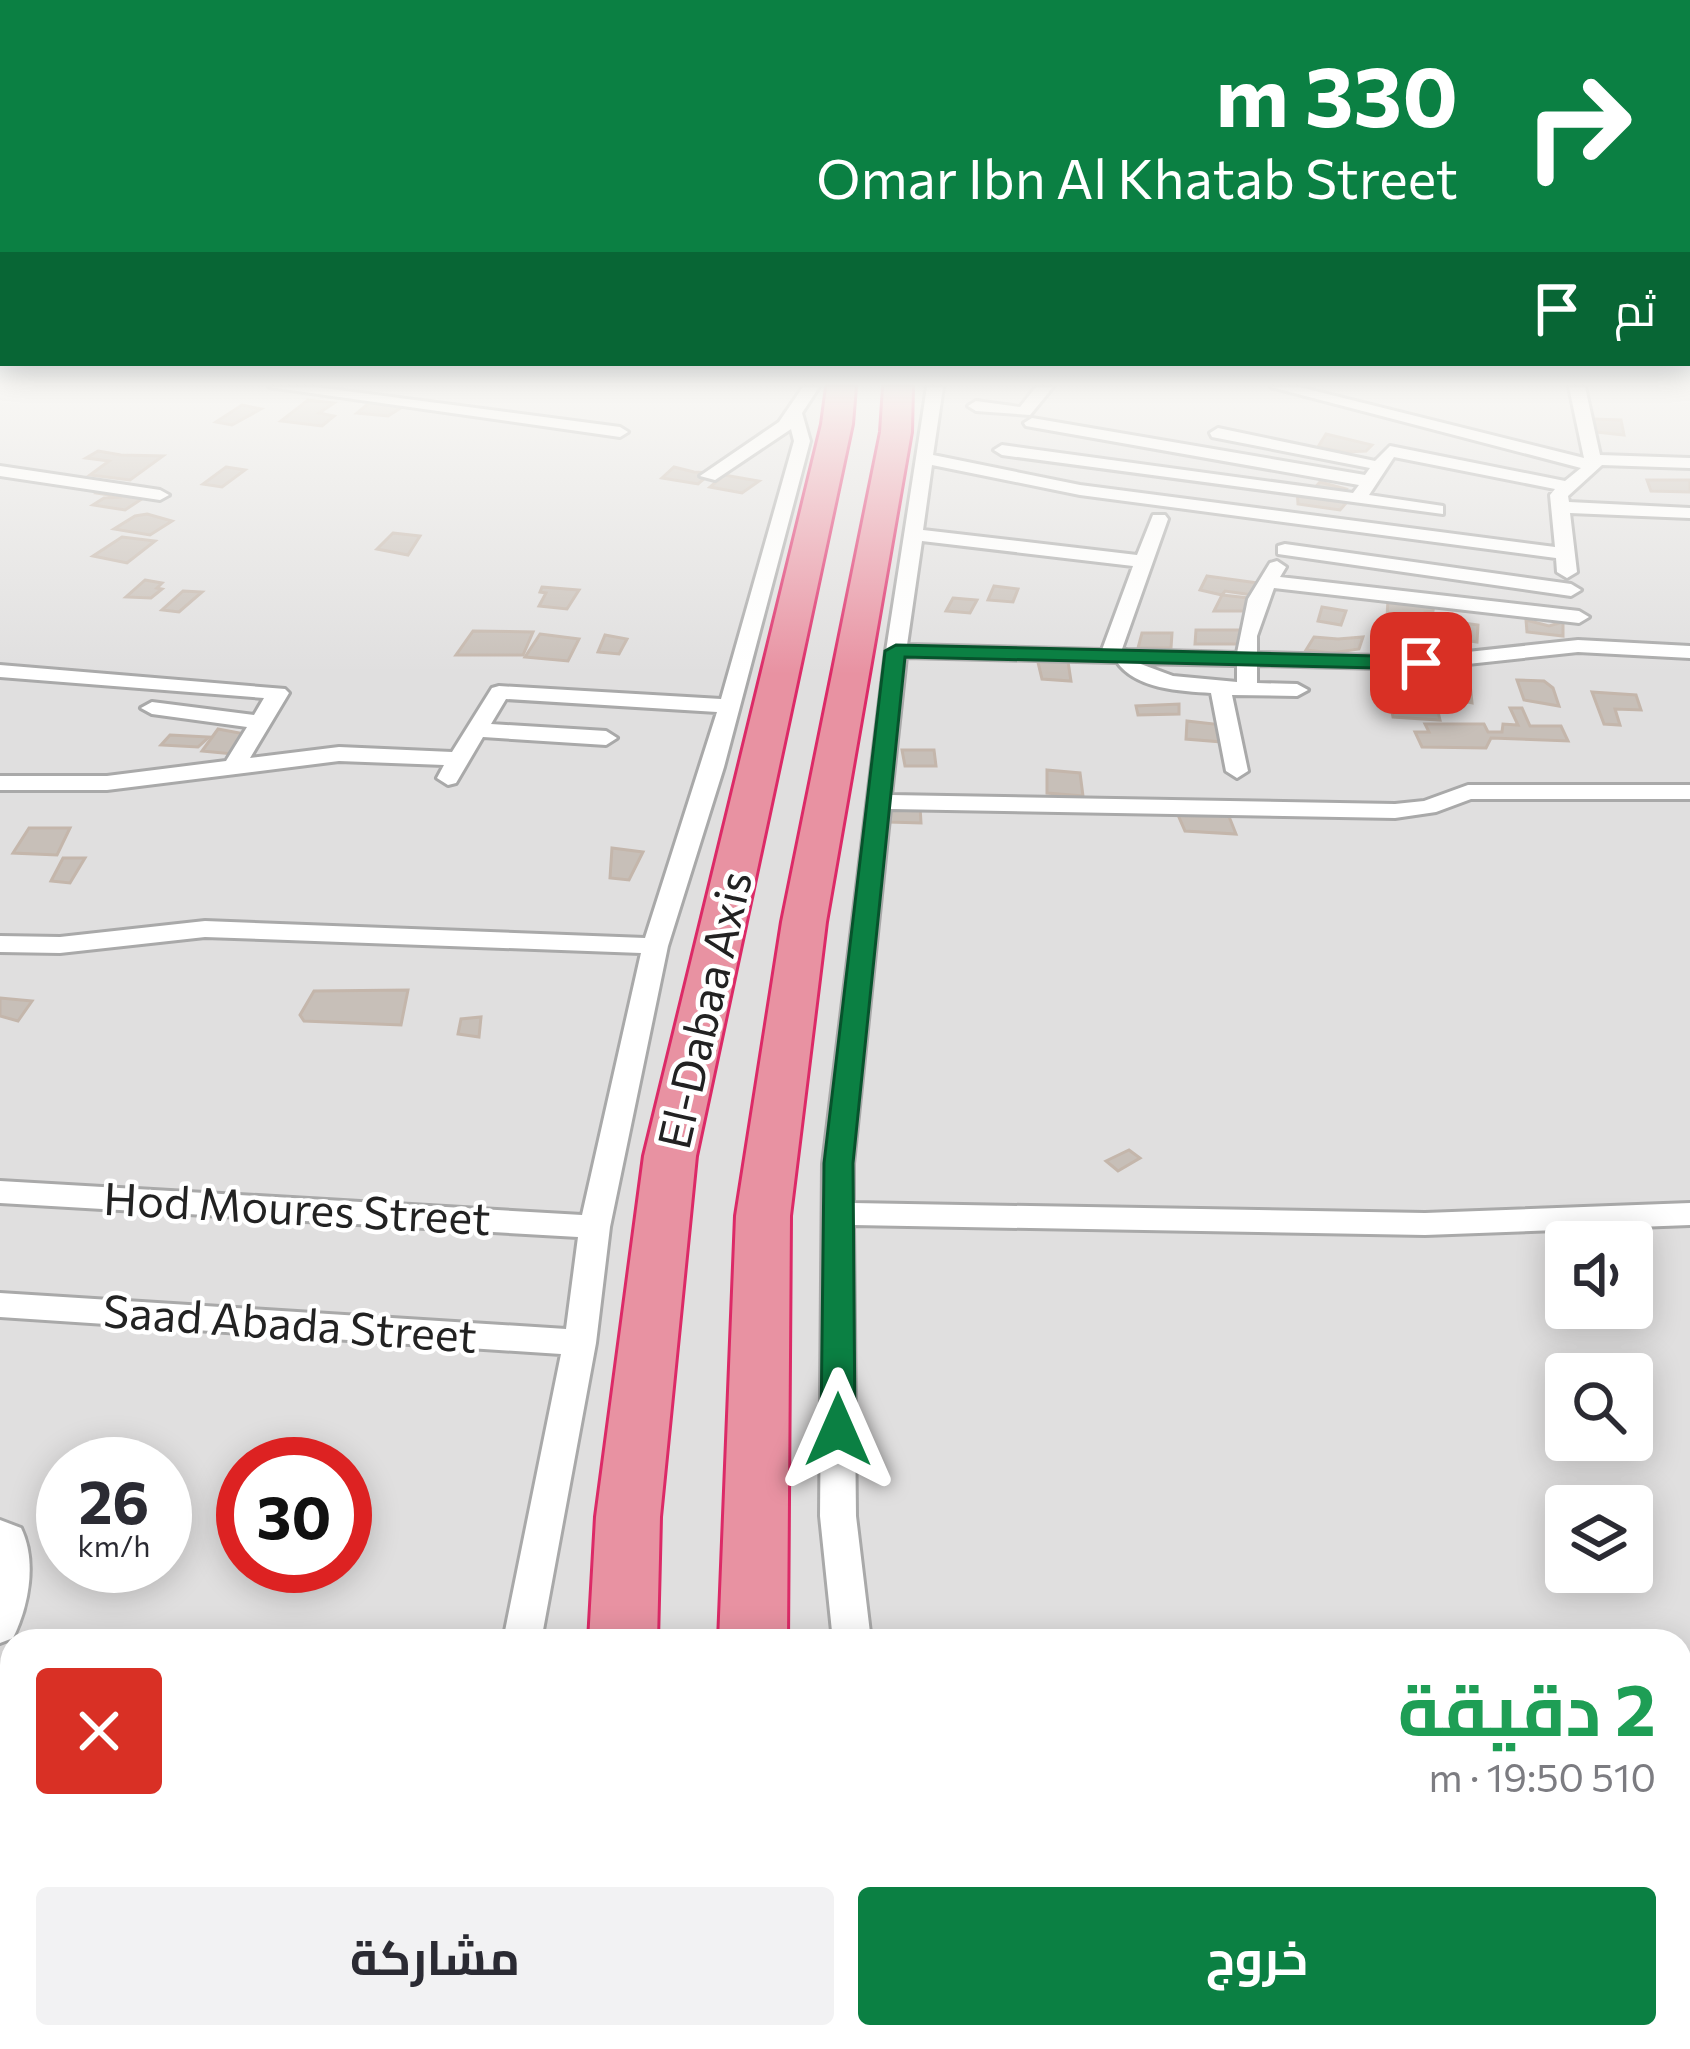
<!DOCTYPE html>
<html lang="ar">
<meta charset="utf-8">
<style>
:root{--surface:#fff;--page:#f2f2f3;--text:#2b2b33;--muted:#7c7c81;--accent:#0b8043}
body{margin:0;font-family:Commissioner,Cairo,sans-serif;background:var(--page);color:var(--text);direction:rtl;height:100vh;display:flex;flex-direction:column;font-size:45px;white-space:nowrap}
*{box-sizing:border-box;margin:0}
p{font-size:39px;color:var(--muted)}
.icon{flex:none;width:66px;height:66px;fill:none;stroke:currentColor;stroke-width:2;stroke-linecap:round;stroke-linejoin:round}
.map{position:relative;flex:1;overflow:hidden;direction:ltr}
.panel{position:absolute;left:0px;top:1629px;width:1692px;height:420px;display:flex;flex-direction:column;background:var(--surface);border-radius:36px 36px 0 0;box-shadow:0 6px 30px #0003;direction:rtl}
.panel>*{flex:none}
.hud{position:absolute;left:0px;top:0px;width:1692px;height:366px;box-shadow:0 6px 30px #0003;direction:rtl;background:#0b8043;color:#fff;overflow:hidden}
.tools{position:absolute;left:1545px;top:1221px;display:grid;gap:24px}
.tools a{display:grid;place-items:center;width:108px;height:108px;border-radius:12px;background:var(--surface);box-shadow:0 6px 30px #0003;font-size:60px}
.speed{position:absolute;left:36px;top:1437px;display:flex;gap:24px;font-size:60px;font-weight:700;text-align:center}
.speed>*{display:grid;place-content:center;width:156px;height:156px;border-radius:50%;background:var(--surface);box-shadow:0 6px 30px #0003;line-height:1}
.speed small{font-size:30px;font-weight:400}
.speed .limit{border:18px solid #d22;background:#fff;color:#111}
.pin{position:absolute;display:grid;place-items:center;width:102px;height:102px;color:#fff;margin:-51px;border-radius:24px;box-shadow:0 6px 18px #0006}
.me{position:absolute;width:132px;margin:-66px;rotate:0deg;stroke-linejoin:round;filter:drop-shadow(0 0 9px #0008)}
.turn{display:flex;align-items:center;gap:42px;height:252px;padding:0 36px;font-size:54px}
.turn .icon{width:156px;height:156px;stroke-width:2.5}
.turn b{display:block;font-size:84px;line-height:102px}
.then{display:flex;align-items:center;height:114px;padding:0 36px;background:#0003;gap:24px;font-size:45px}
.round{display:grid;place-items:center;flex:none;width:126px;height:126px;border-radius:12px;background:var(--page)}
.overview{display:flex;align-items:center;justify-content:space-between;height:204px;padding:0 36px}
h1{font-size:72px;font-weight:700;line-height:90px;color:#1e9e55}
.action{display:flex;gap:24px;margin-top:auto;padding:24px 36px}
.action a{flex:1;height:138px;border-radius:12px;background:var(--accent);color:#fff;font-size:48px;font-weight:700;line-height:138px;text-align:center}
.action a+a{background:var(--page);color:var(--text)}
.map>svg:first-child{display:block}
.residential{fill:#e0dfdf;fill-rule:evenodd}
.building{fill:#c7bfb8;stroke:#c4b6ab;stroke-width:3}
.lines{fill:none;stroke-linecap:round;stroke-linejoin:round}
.street-casing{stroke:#a9a9a9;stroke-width:6}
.highway-casing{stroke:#dc2a67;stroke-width:6}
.street{fill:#fff;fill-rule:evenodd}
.highway{fill:#e892a2;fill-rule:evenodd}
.route{fill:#0b8043;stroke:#07532c;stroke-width:3}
.labels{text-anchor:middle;stroke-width:9;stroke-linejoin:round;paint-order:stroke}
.street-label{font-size:45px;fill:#222;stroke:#fff}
</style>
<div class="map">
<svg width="1690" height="2049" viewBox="0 0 1690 2049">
<rect width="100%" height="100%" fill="#f2efe9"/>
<path class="residential" d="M0,387H1690V2049H0ZM1566,1242H1632V1308H1566ZM1566,1374H1632V1440H1566ZM63,1464H165V1566H63ZM243,1464H345V1566H243ZM1566,1506H1632V1572H1566ZM12,1641H1680V2037H12Z"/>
<g class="building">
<polygon points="376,397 412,401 388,416 357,413"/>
<polygon points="308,400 334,403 319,413 334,416 322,426 281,421"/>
<polygon points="242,405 261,409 232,425 216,422"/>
<polygon points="1593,419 1621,420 1624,435 1587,431"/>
<polygon points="1326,434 1372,445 1366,451 1344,452 1318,447"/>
<polygon points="98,451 121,455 163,456 130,480 90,475 109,461 86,458"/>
<polygon points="226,467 245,470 222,487 203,484"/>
<polygon points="674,467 694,472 711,473 698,484 662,478"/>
<polygon points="724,475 759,481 742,493 710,487"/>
<polygon points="1647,480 1690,480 1690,492 1651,491"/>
<polygon points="1320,482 1346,489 1338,497 1347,502 1340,510 1298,504 1297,489 1312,491"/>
<polygon points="103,489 146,496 125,510 93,505 104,498 122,497 97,493"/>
<polygon points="147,514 172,521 150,535 114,529 135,516"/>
<polygon points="393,533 420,536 408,555 377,549"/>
<polygon points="122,537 155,541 127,563 93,556"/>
<polygon points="1207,576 1265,584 1260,596 1225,591 1222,595 1200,590"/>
<polygon points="145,580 162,583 157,588 162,589 151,598 126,597"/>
<polygon points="994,586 1018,589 1013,602 988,600"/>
<polygon points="542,587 579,590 567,609 539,606 546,593 540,592"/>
<polygon points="183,591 202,592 179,612 162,610"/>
<polygon points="1222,595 1258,599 1252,611 1214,611"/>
<polygon points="953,598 977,600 970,613 946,611"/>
<polygon points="1388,599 1434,604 1433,611 1425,612 1424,622 1387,618"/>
<polygon points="1322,607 1346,611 1341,625 1318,621"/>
<polygon points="1442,620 1478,625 1477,642 1442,637 1446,626"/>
<polygon points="1526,620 1549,626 1563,622 1563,636 1527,632"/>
<polygon points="1196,630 1243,630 1240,644 1195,644"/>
<polygon points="473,631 533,632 523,655 456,655"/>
<polygon points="1142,633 1172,633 1171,648 1138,648"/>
<polygon points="540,634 579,639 568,661 525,657"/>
<polygon points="605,635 627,639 619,654 598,652"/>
<polygon points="1314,637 1338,639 1363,637 1359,649 1332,653 1306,650"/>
<polygon points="1036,654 1067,655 1071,681 1042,679"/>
<polygon points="1441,677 1470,684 1472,703 1447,698"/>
<polygon points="1517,680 1544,681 1553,688 1559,706 1524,700"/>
<polygon points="1592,692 1636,695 1641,710 1615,709 1620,725 1604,724"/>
<polygon points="1389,696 1435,699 1440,720 1393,717"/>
<polygon points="1179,704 1179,714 1138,715 1136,706"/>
<polygon points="1510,708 1522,708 1530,726 1561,726 1568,741 1491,738 1486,748 1422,747 1415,732 1429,732 1425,724 1484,724 1488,732 1502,732 1503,724 1518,725"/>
<polygon points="1187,721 1223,725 1223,742 1186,739"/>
<polygon points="218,729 245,734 233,754 202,751"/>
<polygon points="170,735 209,737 198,747 161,745"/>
<polygon points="902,750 934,750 936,766 905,766"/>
<polygon points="1047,770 1080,773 1083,796 1047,793"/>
<polygon points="889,806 920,806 921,823 889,822"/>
<polygon points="1175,808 1226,809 1236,834 1185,831"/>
<polygon points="29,828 70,828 57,855 13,853"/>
<polygon points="612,848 643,852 629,880 610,878"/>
<polygon points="63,858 85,858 70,883 51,881"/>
<polygon points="408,990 401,1025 304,1021 300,1015 314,991"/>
<polygon points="0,998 32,1001 18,1021 0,1016"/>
<polygon points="481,1017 479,1037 458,1034 461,1019"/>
<polygon points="1129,1150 1140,1158 1118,1171 1106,1161"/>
</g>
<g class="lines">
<g class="street-casing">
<g id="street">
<polygon points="269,387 315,387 620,427 628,432 620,437"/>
<polygon points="803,387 819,387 802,413 810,441 724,767 668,946 610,1227 596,1343 541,1641 503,1641 561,1354 0,1317 0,1293 566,1329 578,1237 0,1203 0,1181 582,1215 641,953 205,937 60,953 0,952 0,936 60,937 205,921 645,938 717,712 506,699 491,724 606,731 617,738 606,745 483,737 456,783 448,785 437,778 444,765 339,761 107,790 0,790 0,776 107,776 226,761 247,727 152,714 141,708 152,702 254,715 264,698 0,677 0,665 285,689 289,693 250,758 339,747 452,752 492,688 499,686 721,699 794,441 791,429 715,480 700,476 779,422"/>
<path d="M927,387H943L933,455L1080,485L1555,547L1550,495L1555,489L1394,457L1369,495L1443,506V514L1002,455L994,450L1002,445L1353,493L1359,485L1026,426L1024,423L1032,418L1365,475L1370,468L1212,437L1210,433L1218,428L1375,461L1390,446L1565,481L1581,468L1271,387H1299L1584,458L1569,387H1585L1600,455L1690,458V468L1602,465L1568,496L1569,502L1690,508V518L1570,513L1577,572L1567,578L1557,572L1556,558L1080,495L932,465L923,530L1137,555L1153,515H1165L1168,519L1122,649L1127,650L1237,653L1248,599L1270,563L1277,561L1286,567L1280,577L1579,611L1589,617L1579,623L1274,588L1257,636V653L1421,657L1578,640L1690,646V658L1578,652L1421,669L1257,665V683L1297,684L1308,690L1297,696L1232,695L1248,771L1237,778L1226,771L1211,693C1180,691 1136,689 1117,662L906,657L891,795L1395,804L1424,801L1468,785H1690V799H1471L1436,812L1395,818L890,809L853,1164V1203L1425,1213L1690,1203V1225L1425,1235L853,1225L856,1516L871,1641H833L820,1516L823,1164L886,651ZM922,541L1133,566L1102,650L907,645ZM1138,663L1237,665V682L1173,676Z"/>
<polygon points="1036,387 1053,387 1030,415 976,411 968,406 976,401 1020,407"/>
<polygon points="0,466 160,490 169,495 160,500 0,476"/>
<polygon points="1285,544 1571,584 1581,590 1571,596 1278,554 1278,546"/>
<path d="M0,1520L21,1528C37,1561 29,1605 13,1638L0,1643Z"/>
<polygon points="0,1782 12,1787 12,2037 28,2037 29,2049 0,2049"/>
<rect x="1680" y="1834" width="10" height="42"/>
<polygon points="1680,1944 1690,1948 1690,2042 1670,2037 1680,2037"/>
<polygon points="471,2037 515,2037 515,2049 469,2049"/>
<polygon points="892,2037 936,2037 940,2049 894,2049"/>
</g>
</g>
<g class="highway-casing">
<g id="highway">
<polygon points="827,387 855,387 852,424 696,1156 660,1517 657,1641 589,1641 596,1517 644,1156 822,424"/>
<polygon points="884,387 912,387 911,432 826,922 790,1216 787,1641 719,1641 736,1216 782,922 881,432"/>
<polygon points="607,2037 687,2037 688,2049 608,2049"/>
<polygon points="745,2037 825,2037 827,2049 747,2049"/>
</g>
</g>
<use href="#street" class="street"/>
<use href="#highway" class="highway"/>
</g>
<linearGradient id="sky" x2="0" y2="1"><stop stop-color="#8fc0e4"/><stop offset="0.57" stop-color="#f9f8f5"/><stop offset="1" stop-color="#f9f8f5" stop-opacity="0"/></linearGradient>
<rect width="1690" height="674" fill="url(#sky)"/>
<polygon class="route" points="896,645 1421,657 1432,663 1421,669 905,657 853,1163 855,1430 850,1440 838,1444 826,1440 821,1430 824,1163 885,651"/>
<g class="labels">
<g class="street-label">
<text transform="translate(705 1010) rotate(-77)" y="16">El-Dabaa Axis</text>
<text transform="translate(297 1209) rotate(3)" y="16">Hod Moures Street</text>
<text transform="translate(290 1324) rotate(4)" y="16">Saad Abada Street</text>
</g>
</g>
</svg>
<div class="tools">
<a><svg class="icon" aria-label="sound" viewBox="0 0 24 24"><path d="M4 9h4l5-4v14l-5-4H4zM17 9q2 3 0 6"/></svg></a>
<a><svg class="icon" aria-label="search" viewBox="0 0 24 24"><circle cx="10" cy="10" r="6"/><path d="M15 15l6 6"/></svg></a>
<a><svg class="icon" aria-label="layers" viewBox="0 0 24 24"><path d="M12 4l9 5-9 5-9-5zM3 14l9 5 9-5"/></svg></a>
</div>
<div class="speed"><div>26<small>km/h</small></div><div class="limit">30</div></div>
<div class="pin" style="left:1421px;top:663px;background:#d93025"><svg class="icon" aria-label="arrive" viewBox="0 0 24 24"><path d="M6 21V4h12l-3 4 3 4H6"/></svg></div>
<svg class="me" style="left:838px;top:1430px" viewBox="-20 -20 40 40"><path d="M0-17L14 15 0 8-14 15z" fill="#0b8043" stroke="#fff" stroke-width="4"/></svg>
<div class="hud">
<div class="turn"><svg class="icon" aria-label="right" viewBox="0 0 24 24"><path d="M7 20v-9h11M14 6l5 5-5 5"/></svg><div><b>330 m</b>Omar Ibn Al Khatab Street</div></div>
<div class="then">ثم<svg class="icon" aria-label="arrive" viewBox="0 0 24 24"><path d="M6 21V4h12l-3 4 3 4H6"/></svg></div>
</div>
<section class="panel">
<div class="overview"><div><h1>2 دقيقة</h1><p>510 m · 19:50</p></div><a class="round" style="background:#d93025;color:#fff"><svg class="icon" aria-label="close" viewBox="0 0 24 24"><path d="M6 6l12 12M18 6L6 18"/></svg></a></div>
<div class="action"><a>خروج</a><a>مشاركة</a></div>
</section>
</div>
